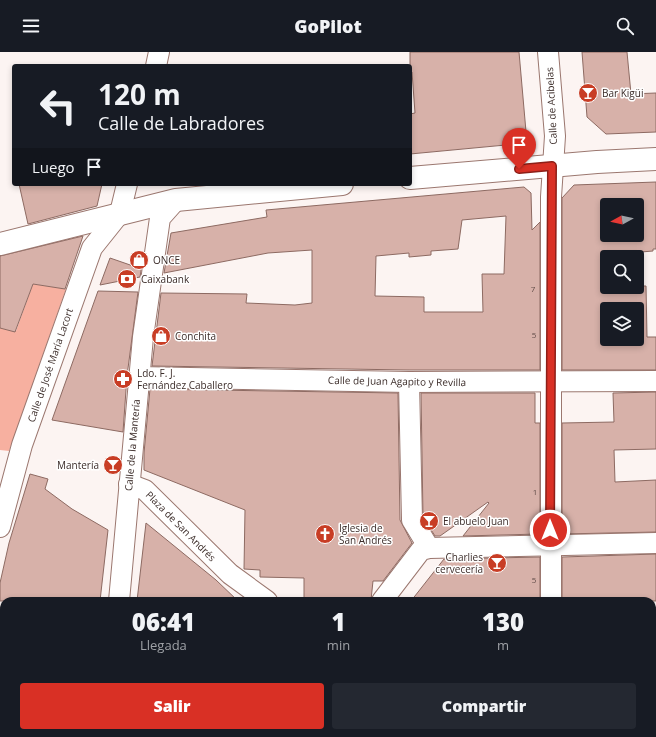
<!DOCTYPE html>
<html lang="es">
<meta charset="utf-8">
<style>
:root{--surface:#171b24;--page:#242831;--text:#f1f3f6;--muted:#9ea1a6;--accent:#d93025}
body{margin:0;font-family:"Open Sans",sans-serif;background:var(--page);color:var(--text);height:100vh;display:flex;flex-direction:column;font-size:15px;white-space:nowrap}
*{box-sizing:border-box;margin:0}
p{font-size:13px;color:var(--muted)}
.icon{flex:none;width:22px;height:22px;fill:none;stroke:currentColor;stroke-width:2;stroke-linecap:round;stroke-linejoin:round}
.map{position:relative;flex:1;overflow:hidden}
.drawer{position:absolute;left:0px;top:545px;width:656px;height:140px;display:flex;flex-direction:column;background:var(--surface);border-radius:12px 12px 0 0;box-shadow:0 2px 6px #0003}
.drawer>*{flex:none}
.top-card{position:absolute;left:12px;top:12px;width:400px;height:122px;border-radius:4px;box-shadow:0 2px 6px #0003;background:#171b24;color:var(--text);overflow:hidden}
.needle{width:26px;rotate:262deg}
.fabs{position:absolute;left:600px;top:146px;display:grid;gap:8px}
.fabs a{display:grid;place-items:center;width:44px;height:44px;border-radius:4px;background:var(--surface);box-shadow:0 2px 6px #0003;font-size:20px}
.pin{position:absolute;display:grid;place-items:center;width:34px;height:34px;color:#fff;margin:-41px -17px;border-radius:50% 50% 50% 0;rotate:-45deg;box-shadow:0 0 4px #0007}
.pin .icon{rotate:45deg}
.me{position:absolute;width:44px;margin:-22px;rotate:0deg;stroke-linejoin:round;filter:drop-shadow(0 0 3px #0008)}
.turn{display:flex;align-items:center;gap:14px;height:84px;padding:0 20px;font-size:18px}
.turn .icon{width:52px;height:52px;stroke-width:2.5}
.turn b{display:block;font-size:28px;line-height:34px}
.then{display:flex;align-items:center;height:38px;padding:0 20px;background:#0003;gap:8px;font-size:15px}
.eta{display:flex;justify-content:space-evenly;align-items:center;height:68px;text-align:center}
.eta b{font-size:24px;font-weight:800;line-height:28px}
.cta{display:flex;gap:8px;margin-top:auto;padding:8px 20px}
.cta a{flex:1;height:46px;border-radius:4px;background:var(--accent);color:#fff;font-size:16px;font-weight:800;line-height:46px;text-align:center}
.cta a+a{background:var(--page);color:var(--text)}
header{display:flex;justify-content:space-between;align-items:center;height:52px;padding:0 20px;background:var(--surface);font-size:18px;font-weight:800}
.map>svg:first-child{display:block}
.green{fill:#f7b0a0}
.building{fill:#d7b1a9;stroke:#8d6a62;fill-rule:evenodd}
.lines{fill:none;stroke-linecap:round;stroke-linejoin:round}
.street-casing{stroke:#9b776f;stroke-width:22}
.secondary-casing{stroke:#9b776f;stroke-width:24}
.street{stroke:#fff;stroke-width:20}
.secondary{stroke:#fff;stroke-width:22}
.route-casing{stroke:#8d1f18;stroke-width:10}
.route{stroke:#d93025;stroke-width:7}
.labels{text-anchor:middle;stroke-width:3;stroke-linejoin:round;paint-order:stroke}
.number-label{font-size:8px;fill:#624d49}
.poi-label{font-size:10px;fill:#3b2c29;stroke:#fff;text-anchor:start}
.street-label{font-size:10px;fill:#3b2c29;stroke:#fff}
</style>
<header><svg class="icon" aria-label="menu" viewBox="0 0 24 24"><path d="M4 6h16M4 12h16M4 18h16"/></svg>GoPilot<svg class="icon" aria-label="search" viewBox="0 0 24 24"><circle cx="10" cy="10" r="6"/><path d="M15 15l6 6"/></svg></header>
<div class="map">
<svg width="656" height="685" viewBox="0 0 656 685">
<rect width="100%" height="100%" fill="#fcf4f2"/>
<polygon class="green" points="33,232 66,237 9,399 0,398 0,276 16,279"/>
<g class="building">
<polygon points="410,0 519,0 527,91 410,102 410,62 415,61 412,20 410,20"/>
<polygon points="582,0 627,0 631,42 656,41 656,80 606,82 587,65"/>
<path d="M656,130V197H653V199L641,200L643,234H646L647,285H656V318H562V146L574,133ZM607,153H637V183H607ZM607,205H637V235H607ZM607,257H637V287H607Z"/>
<polygon points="19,132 102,132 97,154 28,172"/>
<path d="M524,135L531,141L532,178L540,170V318H409L152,314L161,241L247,242L246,251L295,253L312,251V198L268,201L164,221L171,181L267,165L266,158ZM506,164L504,222H482L483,260H424V245L375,244L376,204L409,201V205L431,203V199L458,197L462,168Z"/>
<polygon points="83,184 65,237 33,232 15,280 0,276 0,204"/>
<polygon points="110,206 136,215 137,206 143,206 140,225 100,233"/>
<polygon points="98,239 138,240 127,324 123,380 52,368"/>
<polygon points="150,337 398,341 400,468 412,491 383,529 373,529 371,548 304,547 304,526 260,525 260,518 244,517 245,458 144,418 144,401"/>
<polygon points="656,340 656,397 614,398 615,430 656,428 656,480 562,482 562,371 614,370 613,341"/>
<polygon points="421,341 535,341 535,371 540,371 540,482 463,484 489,451 488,450 440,484 435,484 423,465"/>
<polygon points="30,422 48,427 45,437 72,457 108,478 100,549 0,549 0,531 9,491"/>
<polygon points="146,471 216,528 238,549 137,549"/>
<polygon points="656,502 656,549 562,549 562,505"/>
<polygon points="540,505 540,549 411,549 444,507"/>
</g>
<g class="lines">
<g class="street-casing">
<g id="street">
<polyline points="548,0 555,84 551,145 551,549"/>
<polyline points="156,14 159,0"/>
<polyline points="138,325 409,330 656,329"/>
<polyline points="409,330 412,468 429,496"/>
<polyline points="129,432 145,438 230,522 267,549"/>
<polyline points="0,475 22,393 92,196 120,161 127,132"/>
<polyline points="119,549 143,285 160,166 176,148"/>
<polyline points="382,549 421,498 429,496 656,491"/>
<polyline points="618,681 621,685"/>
<polyline points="107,685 108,681"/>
<polyline points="308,685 309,681"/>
</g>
</g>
<g class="secondary-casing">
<g id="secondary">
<polyline points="410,126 597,110 656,107"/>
<polyline points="0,192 176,148 342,132"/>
</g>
</g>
<use href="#street" class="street"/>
<use href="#secondary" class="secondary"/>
</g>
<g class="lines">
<g class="route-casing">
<polyline id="route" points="519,117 552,114 550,478"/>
</g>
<use href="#route" class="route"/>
</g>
<defs>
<g id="bar-disc" transform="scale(1)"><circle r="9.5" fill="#c83d25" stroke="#fff"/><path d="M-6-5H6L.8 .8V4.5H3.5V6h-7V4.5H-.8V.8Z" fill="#fff"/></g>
<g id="shop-disc" transform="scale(1)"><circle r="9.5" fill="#c83d25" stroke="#fff"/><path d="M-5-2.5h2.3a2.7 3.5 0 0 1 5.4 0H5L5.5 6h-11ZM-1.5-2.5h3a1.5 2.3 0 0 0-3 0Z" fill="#fff"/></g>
<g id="bank-disc" transform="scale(1)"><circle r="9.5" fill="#c83d25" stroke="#fff"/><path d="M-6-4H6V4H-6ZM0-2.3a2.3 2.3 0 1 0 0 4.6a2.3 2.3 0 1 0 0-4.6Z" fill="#fff"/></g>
<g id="pharmacy-disc" transform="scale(1)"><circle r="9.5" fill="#c83d25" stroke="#fff"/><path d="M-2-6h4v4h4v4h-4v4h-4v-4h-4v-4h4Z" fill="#fff"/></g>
<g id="church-disc" transform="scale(1)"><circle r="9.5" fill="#c83d25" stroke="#fff"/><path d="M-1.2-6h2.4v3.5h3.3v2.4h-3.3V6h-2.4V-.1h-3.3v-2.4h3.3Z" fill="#fff"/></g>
</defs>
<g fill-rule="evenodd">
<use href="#bar-disc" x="588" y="41"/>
<use href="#shop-disc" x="139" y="208"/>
<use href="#bank-disc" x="127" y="227"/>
<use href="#shop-disc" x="161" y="284"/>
<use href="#pharmacy-disc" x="123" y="327"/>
<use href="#bar-disc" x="113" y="413"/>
<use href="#bar-disc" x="429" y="469"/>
<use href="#church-disc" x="325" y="482"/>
<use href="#bar-disc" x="497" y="511"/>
</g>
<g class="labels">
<g class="number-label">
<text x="533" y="240">7</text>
<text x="534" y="286">5</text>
<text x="535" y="443">1</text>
<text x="534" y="531">5</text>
</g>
<g class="poi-label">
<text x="602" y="45">Bar Kigüi</text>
<text x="153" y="212">ONCE</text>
<text x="141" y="231">Caixabank</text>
<text x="175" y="288">Conchita</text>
<text x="137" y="325">Ldo. F. J.<tspan x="137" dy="12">Fernández Caballero</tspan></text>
<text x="99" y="417" text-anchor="end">Mantería</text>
<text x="443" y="473">El abuelo Juan</text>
<text x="339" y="480">Iglesia de<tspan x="339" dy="12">San Andrés</tspan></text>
<text x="483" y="509" text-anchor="end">Charlies<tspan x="483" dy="12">cervecería</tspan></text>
</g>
<g class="street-label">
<text transform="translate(551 54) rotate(-93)" y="4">Calle de Acibelas</text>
<text transform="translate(50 313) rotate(-71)" y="4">Calle de José María Lacort</text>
<text transform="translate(397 329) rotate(1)" y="4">Calle de Juan Agapito y Revilla</text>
<text transform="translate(132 393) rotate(-85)" y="4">Calle de la Mantería</text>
<text transform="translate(181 474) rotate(45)" y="4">Plaza de San Andrés</text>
</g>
</g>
</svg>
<div class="fabs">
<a><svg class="needle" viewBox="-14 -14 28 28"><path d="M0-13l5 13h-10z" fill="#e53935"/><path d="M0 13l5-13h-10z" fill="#9ea1a6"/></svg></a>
<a><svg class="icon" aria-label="search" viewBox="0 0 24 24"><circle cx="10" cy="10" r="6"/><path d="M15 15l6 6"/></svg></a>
<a><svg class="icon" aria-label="layers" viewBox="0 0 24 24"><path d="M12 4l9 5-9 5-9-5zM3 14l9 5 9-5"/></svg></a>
</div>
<div class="pin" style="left:519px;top:117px;background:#d93025"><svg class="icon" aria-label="arrive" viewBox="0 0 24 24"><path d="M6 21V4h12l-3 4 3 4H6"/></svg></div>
<svg class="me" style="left:550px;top:478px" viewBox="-20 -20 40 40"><circle r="17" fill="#d93025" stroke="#fff" stroke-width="3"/><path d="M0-11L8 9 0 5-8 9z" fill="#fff"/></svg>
<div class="top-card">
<div class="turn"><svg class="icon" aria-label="left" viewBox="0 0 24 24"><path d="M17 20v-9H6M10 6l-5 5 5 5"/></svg><div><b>120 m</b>Calle de Labradores</div></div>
<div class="then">Luego<svg class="icon" aria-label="arrive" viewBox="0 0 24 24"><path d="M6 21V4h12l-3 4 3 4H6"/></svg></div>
</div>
<section class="drawer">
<div class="eta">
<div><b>06:41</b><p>Llegada</p></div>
<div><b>1</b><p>min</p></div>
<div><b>130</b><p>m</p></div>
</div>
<div class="cta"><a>Salir</a><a>Compartir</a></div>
</section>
</div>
